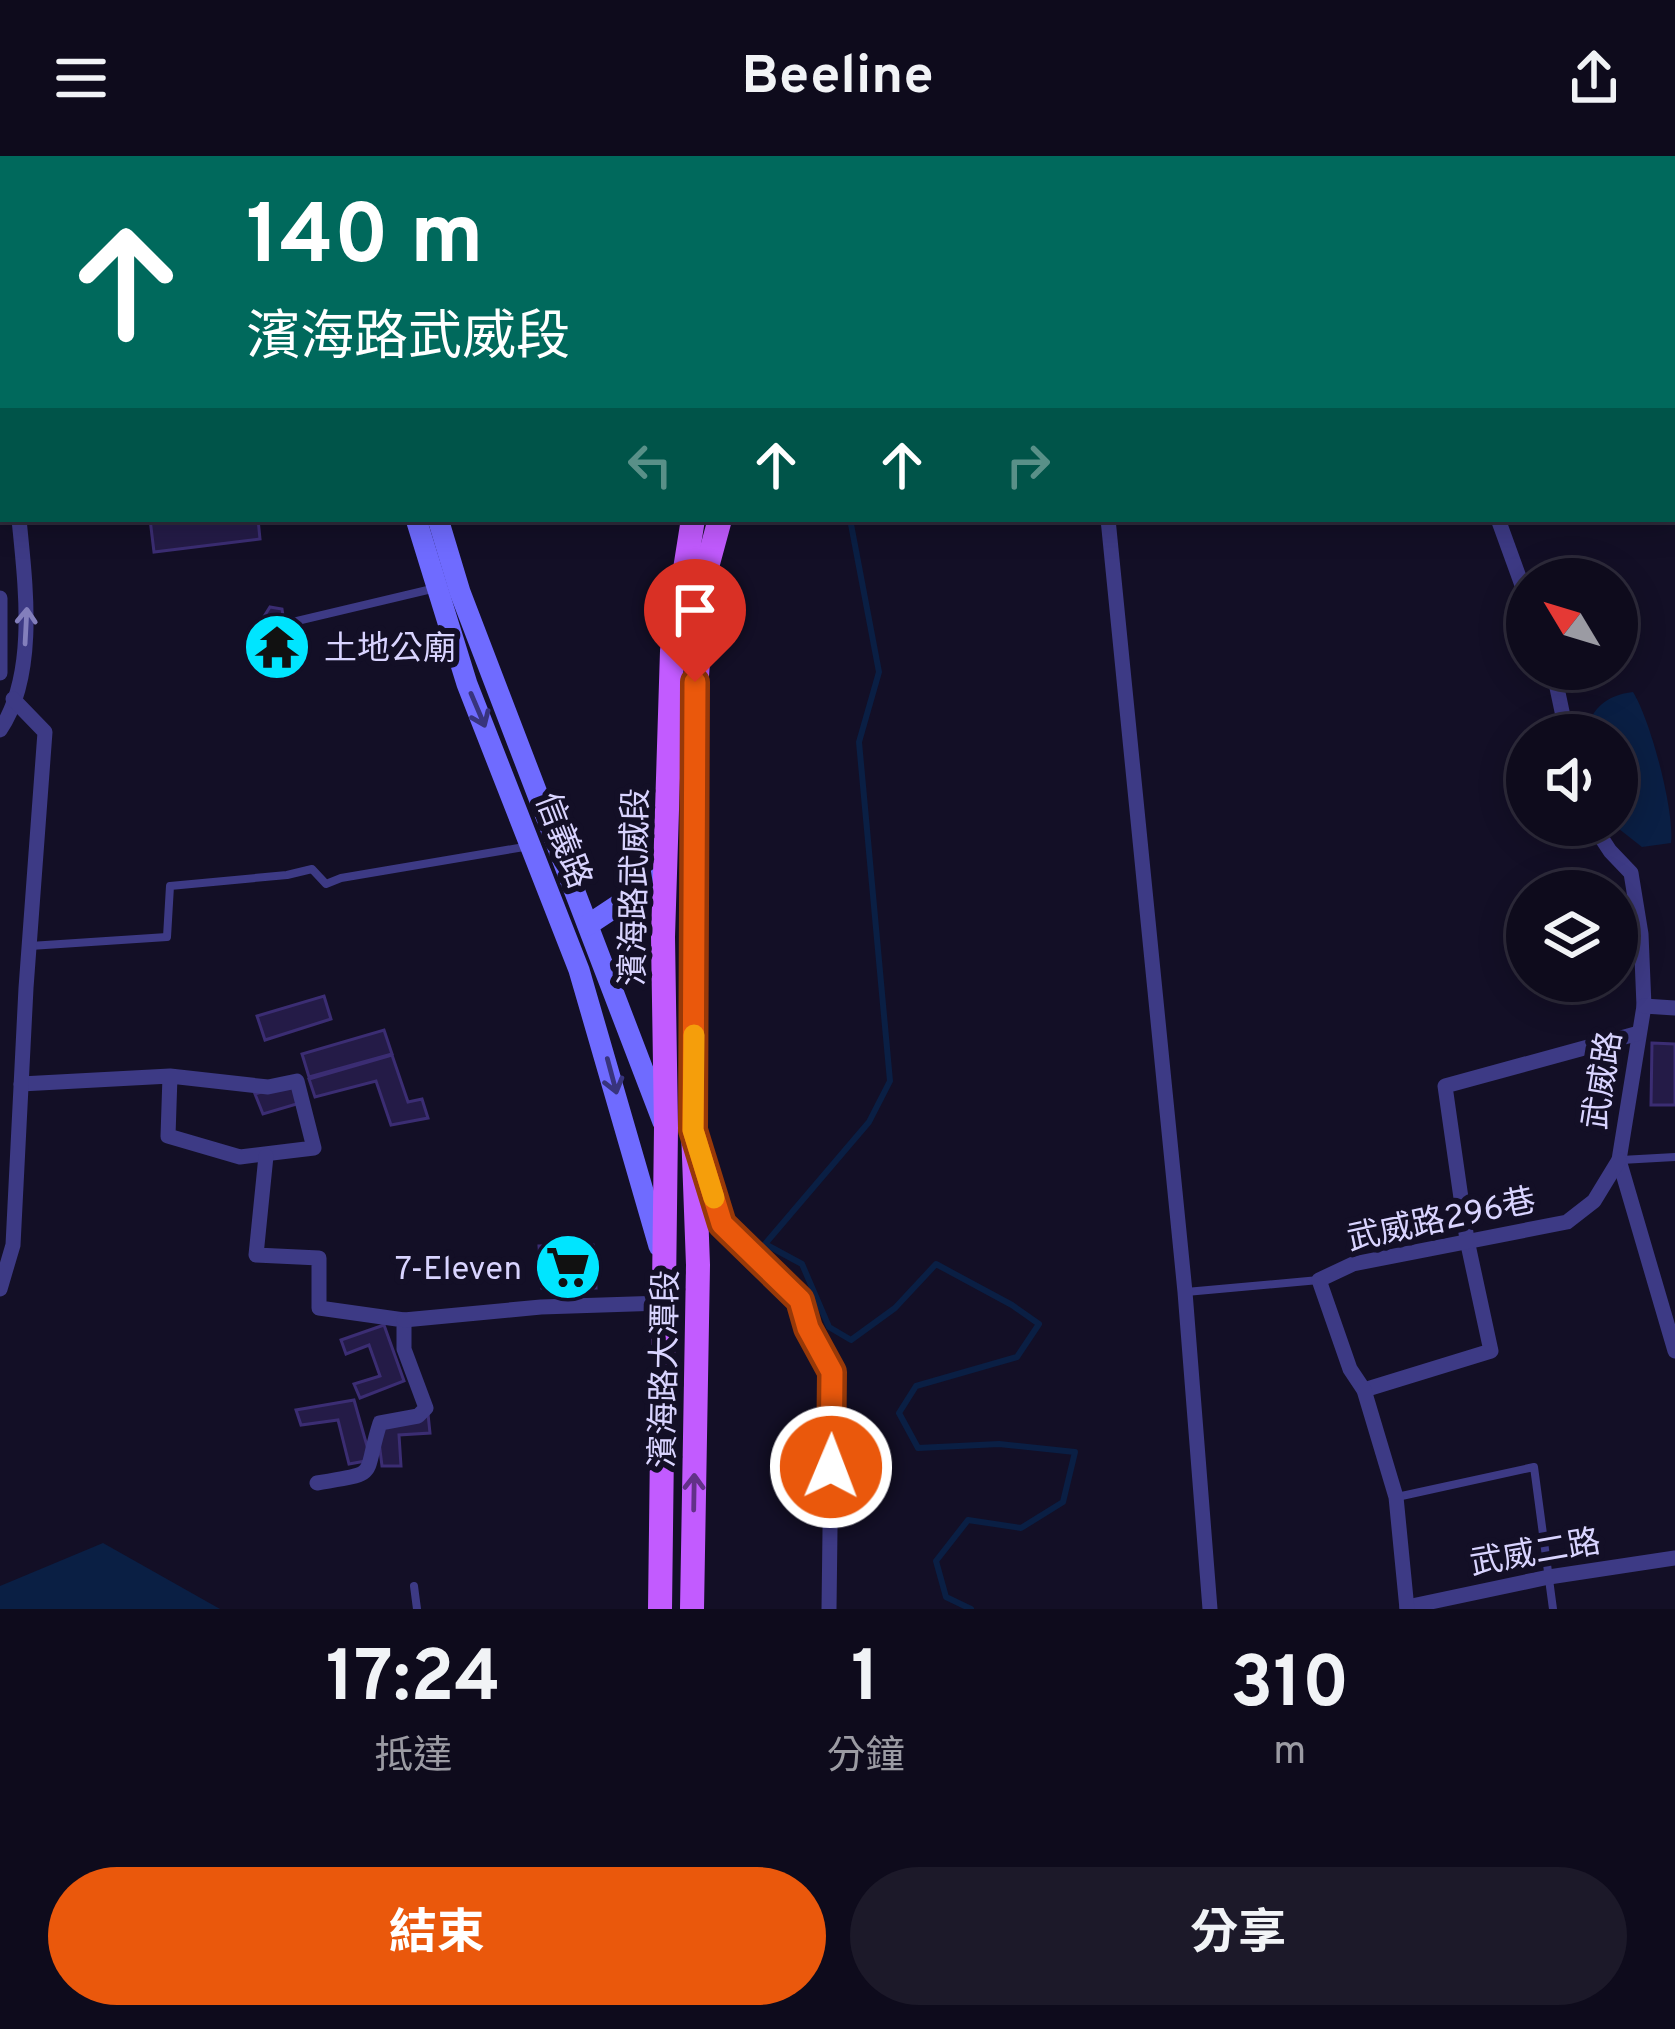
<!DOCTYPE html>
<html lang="zh-TW">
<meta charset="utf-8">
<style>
:root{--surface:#0e0b1c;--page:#1c1929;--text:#f1f3f6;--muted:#9b9ba3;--line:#2e2b3b;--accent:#ea580c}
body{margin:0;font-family:Overpass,"Noto Sans TC",sans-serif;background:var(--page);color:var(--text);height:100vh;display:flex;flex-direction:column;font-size:45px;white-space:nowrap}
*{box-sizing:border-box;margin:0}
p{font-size:39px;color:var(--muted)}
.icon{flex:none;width:66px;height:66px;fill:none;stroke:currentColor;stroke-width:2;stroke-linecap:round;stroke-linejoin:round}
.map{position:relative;height:1453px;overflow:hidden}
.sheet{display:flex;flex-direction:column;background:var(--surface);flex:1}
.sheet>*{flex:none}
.banner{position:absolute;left:0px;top:0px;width:1677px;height:366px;box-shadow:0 6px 30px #0003,0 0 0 3px var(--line);background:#00695c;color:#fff;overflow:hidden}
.needle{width:78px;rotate:308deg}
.controls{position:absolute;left:1506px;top:402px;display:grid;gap:24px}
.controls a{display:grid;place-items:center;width:132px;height:132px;border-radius:50%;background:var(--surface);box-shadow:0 6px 30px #0003,0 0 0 3px var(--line);font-size:60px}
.pin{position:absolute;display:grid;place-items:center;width:102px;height:102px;color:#fff;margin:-123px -51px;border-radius:50% 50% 50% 0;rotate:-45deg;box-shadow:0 0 12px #0007}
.pin .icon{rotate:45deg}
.me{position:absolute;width:132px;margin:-66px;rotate:1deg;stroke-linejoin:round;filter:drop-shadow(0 0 9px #0008)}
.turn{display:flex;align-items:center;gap:42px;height:252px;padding:0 48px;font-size:54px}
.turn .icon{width:156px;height:156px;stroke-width:2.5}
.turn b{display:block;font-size:84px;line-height:102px}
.lanes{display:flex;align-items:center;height:114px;padding:0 48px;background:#0003;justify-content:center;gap:60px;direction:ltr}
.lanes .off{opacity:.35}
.eta{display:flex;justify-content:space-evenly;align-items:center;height:204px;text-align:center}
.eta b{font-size:72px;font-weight:700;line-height:84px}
.cta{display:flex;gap:24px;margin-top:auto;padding:24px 48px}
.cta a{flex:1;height:138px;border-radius:72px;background:var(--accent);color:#fff;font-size:48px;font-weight:700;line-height:138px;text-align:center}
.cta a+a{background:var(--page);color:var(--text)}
header{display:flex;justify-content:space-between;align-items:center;height:156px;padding:0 48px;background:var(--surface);font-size:54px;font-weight:700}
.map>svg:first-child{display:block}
.water{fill:#0a1f44}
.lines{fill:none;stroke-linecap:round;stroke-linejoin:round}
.stream{stroke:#0a1f44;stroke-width:6}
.building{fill:#241b47;stroke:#3b2d73;stroke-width:3}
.lane{stroke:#3d3a85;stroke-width:8}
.street{stroke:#3d3a85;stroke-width:15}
.secondary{stroke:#6f6bff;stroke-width:21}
.primary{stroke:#c25bff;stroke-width:24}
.oneway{stroke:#837fbc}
.oneway2{stroke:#38347d}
.oneway3{stroke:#623188}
.route-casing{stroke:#983908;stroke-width:30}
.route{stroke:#ea580c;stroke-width:21}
.slow{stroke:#f59e0b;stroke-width:21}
.labels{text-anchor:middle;stroke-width:12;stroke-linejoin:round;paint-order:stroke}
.poi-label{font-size:33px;fill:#d9d4ff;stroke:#130f26;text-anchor:start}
.street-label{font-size:33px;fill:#d9d4ff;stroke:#130f26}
</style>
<header><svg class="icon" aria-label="menu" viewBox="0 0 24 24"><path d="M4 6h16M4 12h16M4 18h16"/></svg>Beeline<svg class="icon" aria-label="share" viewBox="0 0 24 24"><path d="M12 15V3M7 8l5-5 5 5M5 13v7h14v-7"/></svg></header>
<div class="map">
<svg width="1675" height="1453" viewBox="0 0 1675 1453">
<rect width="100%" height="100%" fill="#130f26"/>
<g class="water">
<path d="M1633,536C1651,565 1675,657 1671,687L1642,691L1614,669L1617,579H1585C1591,552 1607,539 1633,536Z"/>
<polygon points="103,1387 220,1453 0,1453 0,1430"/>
</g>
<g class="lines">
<g class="stream">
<polyline points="760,0 762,3"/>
<polyline points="850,363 879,516 859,586 890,925 869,966 765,1088 802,1108 829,1171 851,1184 895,1152 936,1108 1012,1149 1039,1168 1017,1201 916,1230 899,1257 918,1292 999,1288 1075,1296 1063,1346 1021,1372 968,1364 936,1405 946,1441 971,1453"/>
</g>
</g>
<g class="building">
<rect x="33" y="0" width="197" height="3"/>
<polygon points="150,363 258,363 260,383 154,396"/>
<polygon points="270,451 282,453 290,507 267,506 264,477 258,470"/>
<polygon points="324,840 331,863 265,884 257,860"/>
<polygon points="384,874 392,898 309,921 302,898"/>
<polygon points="1652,887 1675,888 1675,949 1651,949"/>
<polygon points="392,899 408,946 422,943 428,962 391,969 376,925 315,941 309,923"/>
<polygon points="292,926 300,947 263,958 255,938"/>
<polygon points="593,1089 596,1132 542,1132 539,1090"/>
<polygon points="384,1169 404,1225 360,1242 354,1228 380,1220 369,1189 346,1198 341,1184"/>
<polygon points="354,1244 371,1304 349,1308 338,1264 301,1269 296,1254"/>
<polygon points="428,1258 430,1277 399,1279 401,1310 382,1310 376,1262"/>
</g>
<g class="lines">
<g class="lane">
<polyline points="297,465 436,432"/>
<polyline points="30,790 167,781 170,730 287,719 312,713 326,728 341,722 530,690"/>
<polyline points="1621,1004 1675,1001"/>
<polyline points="1186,1136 1319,1124"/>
<polyline points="1397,1341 1534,1311 1553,1453"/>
<polyline points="414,1430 417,1453"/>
</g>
<g class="street">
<polyline points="1076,0 1076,3"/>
<polyline points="1347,0 1347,3"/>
<polyline points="541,3 541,0"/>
<polyline points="0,90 3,90"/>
<polyline points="0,137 3,137"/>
<polyline points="0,149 3,181"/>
<polyline points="1674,304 1675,304"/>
<polyline points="1108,363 1185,1136 1210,1453"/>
<polyline points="1498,363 1527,443"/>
<polyline points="0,442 0,517"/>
<polyline points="1553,513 1567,579"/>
<path d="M0,574C38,518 25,426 19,363"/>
<polyline points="1593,669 1610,695 1631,717 1641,778 1644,850 1619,1004 1675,1195"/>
<polyline points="1644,850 1675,852"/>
<polyline points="21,928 170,920 268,931 297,925 314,992 240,1001 168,980 170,920"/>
<path d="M266,1000L256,1099L319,1102V1152L404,1164V1193L426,1252L418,1260L380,1267C362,1323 382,1316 317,1327"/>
<polyline points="702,1002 722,1068 800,1144 807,1172 832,1216 829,1453"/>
<polyline points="0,1133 13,1089 26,832 45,576 13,543"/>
<polyline points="404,1164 541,1151 663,1147"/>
<polyline points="1364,1234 1491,1195 1467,1084 1445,930 1639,877"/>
<polyline points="1407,1451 1549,1421 1675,1402"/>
<polyline points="1407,1453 1396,1341 1364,1234 1350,1213 1319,1124 1353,1108 1567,1066 1594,1045 1619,1004"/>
</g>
<g class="secondary">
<polyline points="1562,0 1566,3"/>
<polyline points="404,3 404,0"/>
<polyline points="430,3 431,0"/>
<polyline points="1674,93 1675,94"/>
<polyline points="416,363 467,528 579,814 659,1090"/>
<polyline points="438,363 460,436 663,966"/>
<polyline points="588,769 665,718"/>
</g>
<g class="primary">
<polyline points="884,3 887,0"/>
<polyline points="923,3 927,0"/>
<polyline points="660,1453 666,972 663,781 672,495 693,363"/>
<polyline points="692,1453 698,1109 693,974 694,562 704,422 720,363"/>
</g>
</g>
<defs><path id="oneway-shaft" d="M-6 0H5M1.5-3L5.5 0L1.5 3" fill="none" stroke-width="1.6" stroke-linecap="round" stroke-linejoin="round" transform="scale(3)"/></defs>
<use class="oneway" href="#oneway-shaft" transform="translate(26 470) rotate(-87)"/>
<g class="oneway2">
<use href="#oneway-shaft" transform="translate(478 554) rotate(67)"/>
<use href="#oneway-shaft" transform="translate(612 920) rotate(75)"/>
</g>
<use class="oneway3" href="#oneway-shaft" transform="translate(694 1336) rotate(-89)"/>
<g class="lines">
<g class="route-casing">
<polyline id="route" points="695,526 693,974 722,1068 800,1144 808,1172 832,1216 831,1311"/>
</g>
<use href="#route" class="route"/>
<polyline class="slow" points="694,879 693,974 714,1042"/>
</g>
<defs>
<g id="temple-disc" transform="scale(3.45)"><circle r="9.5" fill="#00e5ff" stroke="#130f26"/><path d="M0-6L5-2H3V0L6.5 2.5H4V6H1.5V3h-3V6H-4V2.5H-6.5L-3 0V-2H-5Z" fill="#111"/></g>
<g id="supermarket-disc" transform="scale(3.45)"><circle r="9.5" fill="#00e5ff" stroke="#130f26"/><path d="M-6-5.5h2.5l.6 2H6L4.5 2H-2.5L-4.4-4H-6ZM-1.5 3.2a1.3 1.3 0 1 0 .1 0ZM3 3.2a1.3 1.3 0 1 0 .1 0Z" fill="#111"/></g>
</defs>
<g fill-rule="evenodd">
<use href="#temple-disc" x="277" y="491"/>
<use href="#supermarket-disc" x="568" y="1111"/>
</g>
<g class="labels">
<g class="poi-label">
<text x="324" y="503">土地公廟</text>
<text x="522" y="1123" text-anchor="end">7-Eleven</text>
</g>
<g class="street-label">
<text transform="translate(565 684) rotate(69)" y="12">信義路</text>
<text transform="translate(633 731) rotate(-89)" y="12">濱海路武威段</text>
<text transform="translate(1601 924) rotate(-81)" y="12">武威路</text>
<text transform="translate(1441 1062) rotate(-12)" y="12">武威路296巷</text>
<text transform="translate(663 1213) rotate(-89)" y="12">濱海路大潭段</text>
<text transform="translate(1535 1395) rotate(-10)" y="12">武威二路</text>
</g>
</g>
</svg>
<div class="controls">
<a><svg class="needle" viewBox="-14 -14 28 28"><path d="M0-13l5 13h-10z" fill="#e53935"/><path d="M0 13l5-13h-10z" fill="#9b9ba3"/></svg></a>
<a><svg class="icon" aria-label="sound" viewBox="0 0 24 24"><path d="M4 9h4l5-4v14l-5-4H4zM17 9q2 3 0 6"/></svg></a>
<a><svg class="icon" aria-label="layers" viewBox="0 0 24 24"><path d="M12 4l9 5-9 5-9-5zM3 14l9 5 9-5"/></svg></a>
</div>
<div class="pin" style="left:695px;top:526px;background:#d93025"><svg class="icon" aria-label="arrive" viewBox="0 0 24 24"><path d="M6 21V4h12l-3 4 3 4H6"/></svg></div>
<svg class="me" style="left:831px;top:1311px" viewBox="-20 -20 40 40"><circle r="17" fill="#ea580c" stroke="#fff" stroke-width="3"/><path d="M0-11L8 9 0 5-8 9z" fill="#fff"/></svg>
<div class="banner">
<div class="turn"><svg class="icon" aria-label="ahead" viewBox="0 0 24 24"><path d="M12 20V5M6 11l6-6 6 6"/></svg><div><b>140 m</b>濱海路武威段</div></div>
<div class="lanes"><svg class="icon off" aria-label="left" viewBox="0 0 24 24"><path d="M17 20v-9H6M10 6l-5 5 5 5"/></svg><svg class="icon" aria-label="ahead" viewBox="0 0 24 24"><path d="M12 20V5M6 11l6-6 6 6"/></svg><svg class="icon" aria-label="ahead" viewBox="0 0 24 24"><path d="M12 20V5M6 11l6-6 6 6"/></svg><svg class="icon off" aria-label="right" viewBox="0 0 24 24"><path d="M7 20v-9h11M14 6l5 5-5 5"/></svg></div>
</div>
</div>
<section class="sheet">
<div class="eta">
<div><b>17:24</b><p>抵達</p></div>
<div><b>1</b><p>分鐘</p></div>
<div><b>310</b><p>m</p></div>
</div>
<div class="cta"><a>結束</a><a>分享</a></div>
</section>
